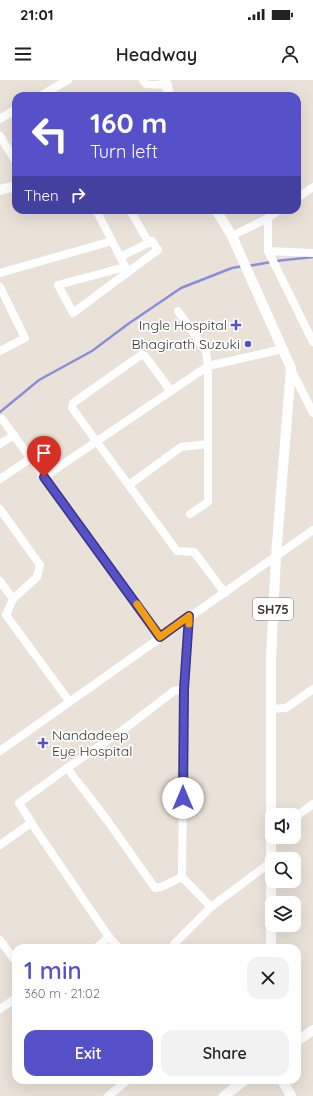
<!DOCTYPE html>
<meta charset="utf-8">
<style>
:root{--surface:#fff;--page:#f2f2f2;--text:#222;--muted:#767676;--accent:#5651c9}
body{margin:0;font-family:Quicksand,sans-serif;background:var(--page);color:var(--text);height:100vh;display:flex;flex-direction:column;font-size:15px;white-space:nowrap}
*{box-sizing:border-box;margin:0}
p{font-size:13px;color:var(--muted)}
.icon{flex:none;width:22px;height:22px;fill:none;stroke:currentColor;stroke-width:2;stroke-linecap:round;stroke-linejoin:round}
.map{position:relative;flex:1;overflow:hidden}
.panel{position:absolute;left:12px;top:864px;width:289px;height:140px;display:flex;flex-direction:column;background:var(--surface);border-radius:12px;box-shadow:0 4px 16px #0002}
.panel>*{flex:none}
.top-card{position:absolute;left:12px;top:12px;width:289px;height:122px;border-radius:12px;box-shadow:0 4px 16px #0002;background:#5651c9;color:#fff;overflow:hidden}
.controls{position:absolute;left:265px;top:728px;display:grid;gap:8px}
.controls a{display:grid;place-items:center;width:36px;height:36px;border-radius:8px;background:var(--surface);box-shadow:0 4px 16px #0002;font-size:20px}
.pin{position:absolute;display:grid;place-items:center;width:34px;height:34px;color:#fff;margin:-41px -17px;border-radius:50% 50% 50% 0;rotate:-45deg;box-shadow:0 0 4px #0007}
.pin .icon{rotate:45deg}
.me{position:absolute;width:44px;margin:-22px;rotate:0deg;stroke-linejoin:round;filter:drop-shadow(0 0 3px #0008)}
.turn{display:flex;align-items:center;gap:14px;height:84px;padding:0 12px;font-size:18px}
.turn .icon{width:52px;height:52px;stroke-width:2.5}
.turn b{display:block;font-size:28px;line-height:34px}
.then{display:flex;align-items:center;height:38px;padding:0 12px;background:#0003;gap:8px;font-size:15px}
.round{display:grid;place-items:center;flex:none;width:42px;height:42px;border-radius:12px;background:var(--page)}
.head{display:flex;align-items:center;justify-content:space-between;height:68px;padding:0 12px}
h1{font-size:24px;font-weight:600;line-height:30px;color:var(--accent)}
.action{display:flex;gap:8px;margin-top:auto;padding:8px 12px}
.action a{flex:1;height:46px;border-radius:12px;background:var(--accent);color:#fff;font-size:16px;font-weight:600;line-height:46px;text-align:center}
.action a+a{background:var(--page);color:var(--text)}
.status{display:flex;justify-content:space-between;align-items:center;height:28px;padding:0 20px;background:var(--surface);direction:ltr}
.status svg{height:11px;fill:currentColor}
header{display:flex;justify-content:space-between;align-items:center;height:52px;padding:0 12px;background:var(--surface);font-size:18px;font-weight:600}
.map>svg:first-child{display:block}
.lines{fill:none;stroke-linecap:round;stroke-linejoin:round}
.stream{stroke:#888ed9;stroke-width:2.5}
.minor{stroke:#fff;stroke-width:8}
.major{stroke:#fff;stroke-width:10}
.route-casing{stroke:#383583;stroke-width:10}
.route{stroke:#5651c9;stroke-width:7}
.slow{stroke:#f59e0b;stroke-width:7}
.poi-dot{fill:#5651c9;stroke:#fff;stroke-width:1.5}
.labels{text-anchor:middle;stroke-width:3.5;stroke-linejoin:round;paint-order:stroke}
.shield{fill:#fff;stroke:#767472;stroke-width:1}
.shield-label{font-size:13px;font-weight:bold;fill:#3c3935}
.poi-label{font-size:14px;fill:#3c3935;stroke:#fff;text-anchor:end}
</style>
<div class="status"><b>21:01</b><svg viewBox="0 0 49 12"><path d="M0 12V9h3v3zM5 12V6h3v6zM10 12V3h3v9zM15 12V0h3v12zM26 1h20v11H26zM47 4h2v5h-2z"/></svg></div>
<header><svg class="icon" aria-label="menu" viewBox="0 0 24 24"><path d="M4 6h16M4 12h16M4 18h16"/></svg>Headway<svg class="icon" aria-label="person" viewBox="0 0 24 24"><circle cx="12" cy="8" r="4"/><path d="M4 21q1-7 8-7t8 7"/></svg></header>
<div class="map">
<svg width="313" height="1016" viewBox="0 0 313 1016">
<rect width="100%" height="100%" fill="#eae2d8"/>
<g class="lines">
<g class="stream">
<polyline points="276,181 313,177"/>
<polyline points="248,186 271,182"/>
<polyline points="0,332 39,300 92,271 128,244 181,208 232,188 243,186"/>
</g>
<g class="minor">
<polyline points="143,0 146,4 167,5"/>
<polyline points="40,16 68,0"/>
<polyline points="0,39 16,29"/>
<polyline points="0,56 16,82"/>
<polyline points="297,118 313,107"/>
<polyline points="130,130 149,163"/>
<polyline points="268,138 268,171 313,262"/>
<polyline points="232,156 268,138 279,130"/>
<polyline points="112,161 128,192 73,233 58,205 125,187"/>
<polyline points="268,171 313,173"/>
<polyline points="120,177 152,161 158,170 128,192"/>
<polyline points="0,193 112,161 96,130"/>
<polyline points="0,207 25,258 0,271"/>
<polyline points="178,231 206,271 208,286 208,422 190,434"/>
<polyline points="291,289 313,333"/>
<polyline points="171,311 145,276 141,275 73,323 72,328 177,471 194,472 225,513"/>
<polyline points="2,339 44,397"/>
<polyline points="0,364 14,355"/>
<polyline points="0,399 31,378"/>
<polyline points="129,405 181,367 208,364"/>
<polyline points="0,429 40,485 37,497 13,519"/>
<polyline points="0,501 13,519 6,535 69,621"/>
<polyline points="189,537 184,609 182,797 211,827 271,782"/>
<polyline points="160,557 44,397 208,286 283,269"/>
<polyline points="271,629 286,628 313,609"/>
<polyline points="0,671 313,450"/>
<path d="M67,688L107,740L155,808C165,808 173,800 182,797"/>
<polyline points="294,738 313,724"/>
<polyline points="0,765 31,743"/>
<polyline points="109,857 36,750 19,723 67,688 123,650 174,611 184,609"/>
<polyline points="0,860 16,882"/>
<polyline points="96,868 109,857 119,868"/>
<polyline points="176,868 174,864 211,827"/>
<polyline points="0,929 16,918"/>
<polyline points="108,1016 128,1000"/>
</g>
<g class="major">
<polyline points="164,0 167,5 169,16"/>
<polyline points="0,110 16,106"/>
<polyline points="216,130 232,156 291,288 276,476 271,578 271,868"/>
<polyline points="297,961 313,950"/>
<polyline points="282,1000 291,1016"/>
<polyline points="224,1016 245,1000"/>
</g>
</g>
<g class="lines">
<g class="route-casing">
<polyline id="route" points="44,397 160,557 189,536 184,609 183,718"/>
</g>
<use href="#route" class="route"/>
<polyline class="slow" points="137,524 160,557 189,536 189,544"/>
</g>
<g class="poi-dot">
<path d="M234 239h4v4h4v4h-4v4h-4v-4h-4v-4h4z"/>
<circle cx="248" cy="264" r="4"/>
<path d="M41 657h4v4h4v4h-4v4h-4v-4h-4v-4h4z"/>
</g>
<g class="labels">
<rect class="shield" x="253" y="518" width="40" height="22" rx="3"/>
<g class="shield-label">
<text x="273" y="534">SH75</text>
</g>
<g class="poi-label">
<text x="227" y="250">Ingle Hospital</text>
<text x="240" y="269">Bhagirath Suzuki</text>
<text x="52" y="660" text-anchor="start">Nandadeep<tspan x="52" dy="16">Eye Hospital</tspan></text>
</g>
</g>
</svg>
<div class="controls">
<a><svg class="icon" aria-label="sound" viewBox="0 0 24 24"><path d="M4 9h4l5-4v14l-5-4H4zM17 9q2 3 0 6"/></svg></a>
<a><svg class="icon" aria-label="search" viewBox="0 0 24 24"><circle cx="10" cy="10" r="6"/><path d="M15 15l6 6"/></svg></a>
<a><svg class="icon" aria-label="layers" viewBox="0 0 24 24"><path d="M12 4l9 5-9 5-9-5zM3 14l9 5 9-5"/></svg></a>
</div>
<div class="pin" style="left:44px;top:397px;background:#d93025"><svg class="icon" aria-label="arrive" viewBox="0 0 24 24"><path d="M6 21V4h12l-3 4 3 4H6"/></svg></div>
<svg class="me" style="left:183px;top:718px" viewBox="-20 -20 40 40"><circle r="19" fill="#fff"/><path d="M0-13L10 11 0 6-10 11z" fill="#5651c9"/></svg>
<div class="top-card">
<div class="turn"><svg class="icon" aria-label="left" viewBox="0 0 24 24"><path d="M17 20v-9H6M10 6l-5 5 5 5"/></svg><div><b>160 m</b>Turn left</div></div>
<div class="then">Then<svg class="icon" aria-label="right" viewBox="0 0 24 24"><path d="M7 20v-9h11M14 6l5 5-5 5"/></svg></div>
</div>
<section class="panel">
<div class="head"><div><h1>1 min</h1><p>360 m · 21:02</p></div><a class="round"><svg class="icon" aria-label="close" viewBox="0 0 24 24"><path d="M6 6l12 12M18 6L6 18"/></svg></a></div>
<div class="action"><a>Exit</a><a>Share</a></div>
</section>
</div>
